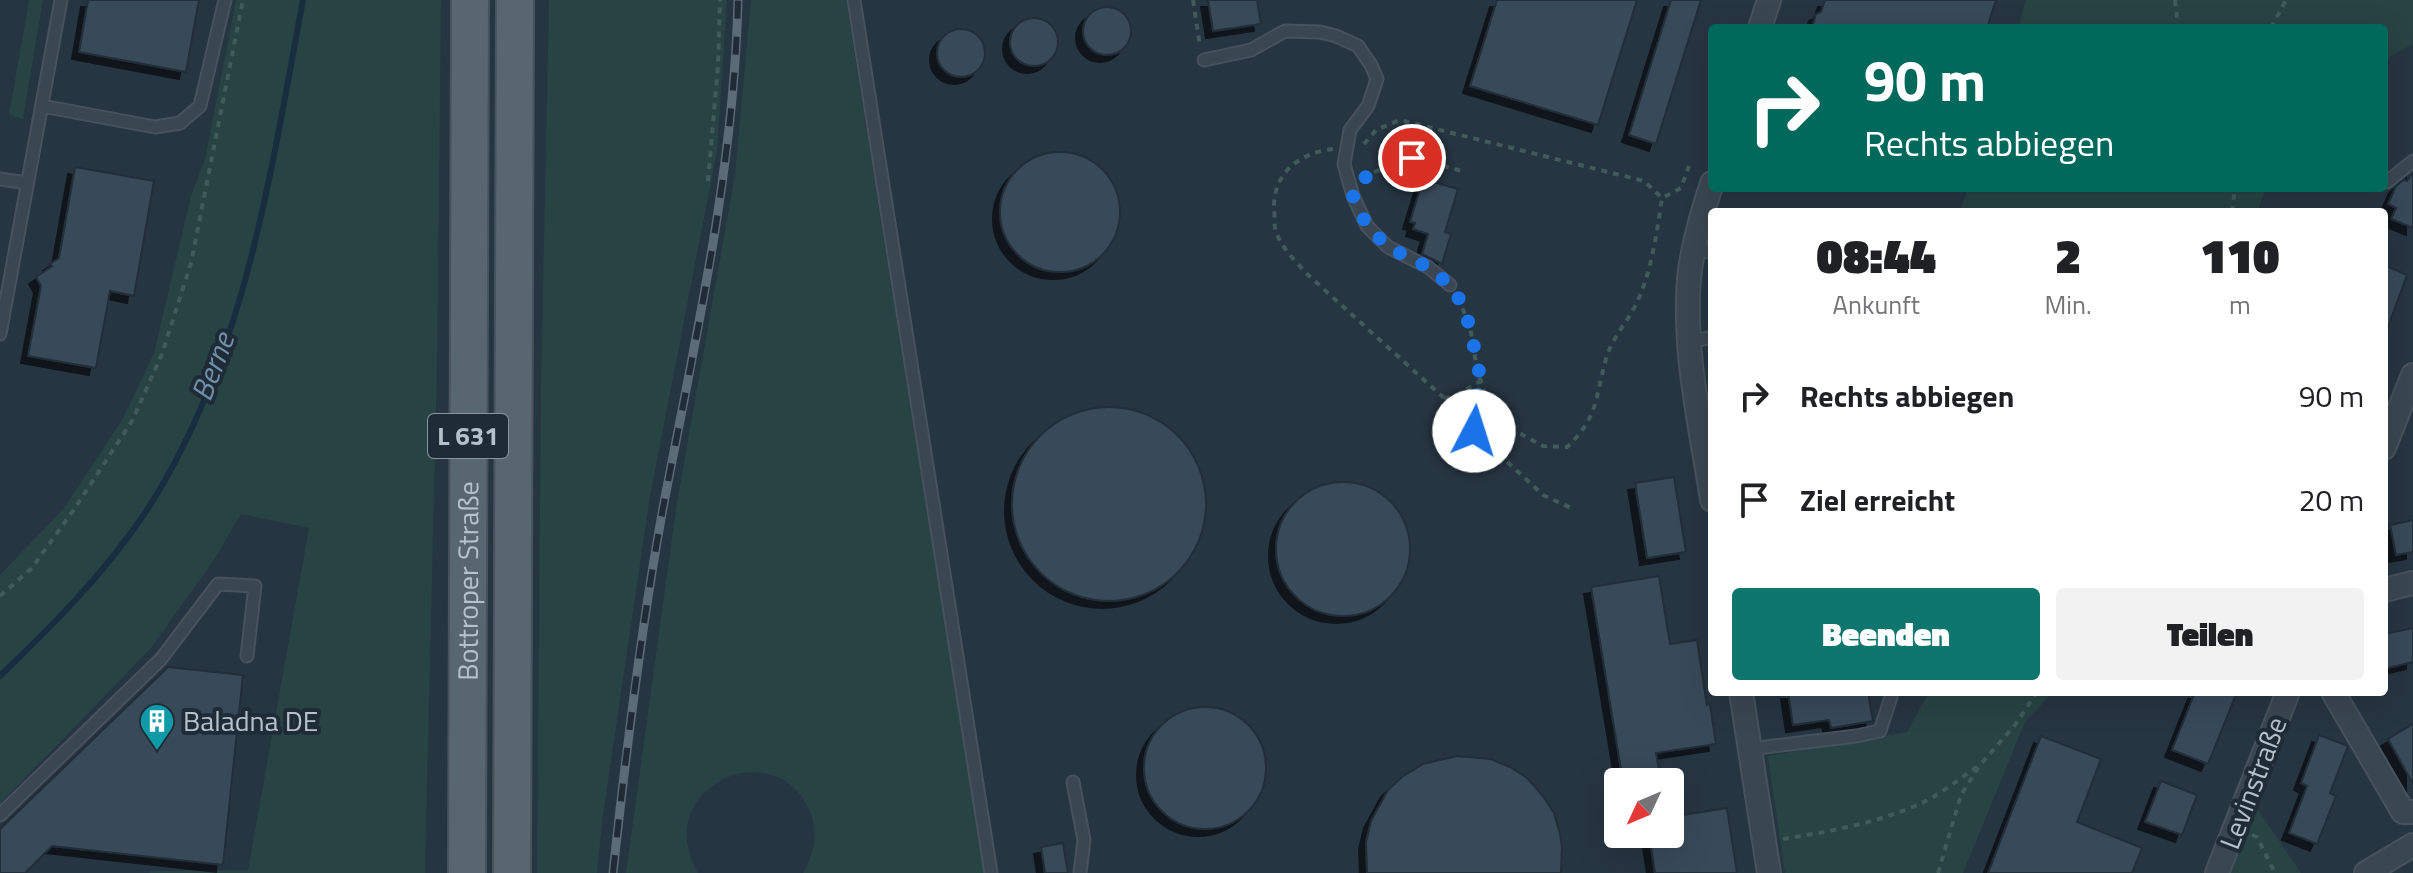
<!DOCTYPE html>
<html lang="de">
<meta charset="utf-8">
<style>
:root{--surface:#fff;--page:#f2f2f2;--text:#202124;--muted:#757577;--accent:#0f766e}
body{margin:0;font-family:"Titillium Web",sans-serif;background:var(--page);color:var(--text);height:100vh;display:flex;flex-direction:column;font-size:30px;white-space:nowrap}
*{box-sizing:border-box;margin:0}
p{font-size:26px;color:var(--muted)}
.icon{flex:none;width:44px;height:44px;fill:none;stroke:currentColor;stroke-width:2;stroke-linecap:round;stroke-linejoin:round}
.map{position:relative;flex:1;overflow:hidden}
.sheet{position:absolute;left:1708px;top:208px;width:680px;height:488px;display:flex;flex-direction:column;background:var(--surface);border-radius:8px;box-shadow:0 8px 32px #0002}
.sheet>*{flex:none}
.guide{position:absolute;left:1708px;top:24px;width:680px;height:168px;border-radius:8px;box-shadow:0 8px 32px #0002;background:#00695c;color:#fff;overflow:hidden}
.needle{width:52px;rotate:226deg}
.fabs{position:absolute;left:1604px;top:768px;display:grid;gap:16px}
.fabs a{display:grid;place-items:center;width:80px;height:80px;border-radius:8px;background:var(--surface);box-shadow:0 8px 32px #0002;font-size:40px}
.pin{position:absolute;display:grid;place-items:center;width:68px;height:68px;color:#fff;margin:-34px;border:4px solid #fff;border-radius:50%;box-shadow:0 2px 8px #0007}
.me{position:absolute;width:88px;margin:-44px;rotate:5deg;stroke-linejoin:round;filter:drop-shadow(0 0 6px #0008)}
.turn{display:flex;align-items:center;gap:28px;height:168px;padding:0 24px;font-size:36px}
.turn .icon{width:104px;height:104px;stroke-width:2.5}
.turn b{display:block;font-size:56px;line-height:68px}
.eta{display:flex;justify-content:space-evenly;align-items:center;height:136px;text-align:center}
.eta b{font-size:48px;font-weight:800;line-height:56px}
.cta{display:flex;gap:16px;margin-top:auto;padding:16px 24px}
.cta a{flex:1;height:92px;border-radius:8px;background:var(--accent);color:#fff;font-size:32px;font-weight:800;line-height:92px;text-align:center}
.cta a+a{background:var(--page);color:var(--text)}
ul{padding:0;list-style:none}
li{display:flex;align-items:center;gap:24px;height:104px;padding:0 24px}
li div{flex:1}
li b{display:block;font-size:30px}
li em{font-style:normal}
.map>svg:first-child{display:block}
.green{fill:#284343}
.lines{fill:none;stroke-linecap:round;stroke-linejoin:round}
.stream{stroke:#182d40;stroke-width:6}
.building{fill:#384958;stroke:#212d39;stroke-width:2;filter:url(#shadow)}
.lane-casing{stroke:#47525e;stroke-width:15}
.street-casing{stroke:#47525e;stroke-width:26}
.primary-casing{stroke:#47525e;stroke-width:40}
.path{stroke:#415a5a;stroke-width:4;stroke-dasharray:6 6;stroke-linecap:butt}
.lane{stroke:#3a4651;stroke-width:11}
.street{stroke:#3a4651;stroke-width:22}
.primary{stroke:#586671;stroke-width:36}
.rail-casing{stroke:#5c6b78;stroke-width:9}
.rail{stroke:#1f2b37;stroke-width:6;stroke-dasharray:18;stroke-linecap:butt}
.route{stroke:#1a73e8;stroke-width:14;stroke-dasharray:0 25.2}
.labels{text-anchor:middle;stroke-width:8;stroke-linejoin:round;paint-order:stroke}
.shield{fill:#1f2b37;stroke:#89949f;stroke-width:2}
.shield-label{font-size:26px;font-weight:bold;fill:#b7c1cb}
.street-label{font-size:28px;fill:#b7c1cb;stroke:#1f2b37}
.poi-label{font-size:28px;fill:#b7c1cb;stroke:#1f2b37;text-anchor:start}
.water-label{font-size:30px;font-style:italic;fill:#7090aa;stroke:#1f2b37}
</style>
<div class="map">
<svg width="2413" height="873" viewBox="0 0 2413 873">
<defs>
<filter id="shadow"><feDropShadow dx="-7" dy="7" stdDeviation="0" flood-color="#0009"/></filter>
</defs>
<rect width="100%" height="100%" fill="#263542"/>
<g class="green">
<polygon points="29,0 43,0 23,119 9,115"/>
<polygon points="236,0 441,0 437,367 425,873 149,873 151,871 248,870 309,528 241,514 214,560 151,648 0,804 0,575 65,507 123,418 154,353 191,196 205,159"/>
<polygon points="549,0 727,0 717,151 650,496 603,815 597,873 537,873 541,384"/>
<path d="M751,0H846L984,873H803C814,855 818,834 811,814C778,729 648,786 698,873H626L677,502L735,175Z"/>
<polygon points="2026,0 2413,0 2413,44 2384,60 2384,28 2018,28"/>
<polygon points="1968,188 2266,188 2257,212 1960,212"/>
<polygon points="1929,692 2053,692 2025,722 1963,873 1785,873 1768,756 1907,732"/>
<polygon points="2257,808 2301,873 2231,873"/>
</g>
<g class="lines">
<path class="stream" d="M0,676C53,625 104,574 145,513C245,361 270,175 303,0"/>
</g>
<g class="building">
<polygon points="88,0 199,0 186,72 79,52"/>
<polygon points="1208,0 1257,0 1261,24 1213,31"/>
<polygon points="1497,0 1637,0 1598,125 1470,86"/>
<polygon points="1671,0 1701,0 1656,144 1629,135"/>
<polygon points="1825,0 1996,0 1987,28 1812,28 1816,14 1821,12"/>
<circle cx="1107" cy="31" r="24"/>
<circle cx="1034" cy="42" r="24"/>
<circle cx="961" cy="53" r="24"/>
<circle cx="1060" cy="212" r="60"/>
<polygon points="75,167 154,181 134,296 110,291 96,368 28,356 41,286 36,277 52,266 50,264 59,258"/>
<polygon points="2413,172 2413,228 2391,219 2396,208 2388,204 2396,186 2403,180 2407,181"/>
<polygon points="1423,179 1458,189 1445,232 1451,234 1442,264 1422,254 1428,234 1413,229 1415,223 1410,222"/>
<polygon points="2384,265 2407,275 2385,335 2384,335"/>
<circle cx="1109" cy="504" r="97"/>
<polygon points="1674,477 1686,552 1647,558 1635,483"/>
<circle cx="1343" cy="549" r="67"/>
<polygon points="2413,520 2413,552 2396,555 2390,525"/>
<polygon points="1659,576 1670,644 1697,640 1707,705 1710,704 1716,744 1656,753 1661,780 1623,782 1591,587"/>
<polygon points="2413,628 2413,662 2384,669 2384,634"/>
<polygon points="168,667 243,675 223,865 52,846 25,873 0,873 0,829"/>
<polygon points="1788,692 1868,692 1873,721 1831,728 1829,720 1793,725"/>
<polygon points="2195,692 2237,692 2208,764 2172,750"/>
<circle cx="1205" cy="768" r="61"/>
<polygon points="2413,724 2413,784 2388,739"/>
<polygon points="2319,735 2348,746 2330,793 2336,796 2317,844 2289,833 2307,786 2301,783"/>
<polygon points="2041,736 2101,759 2077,822 2142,848 2132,873 1988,873"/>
<polygon points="1457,756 1491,759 1512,768 1527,778 1543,796 1554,813 1560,834 1562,847 1561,873 1367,873 1366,842 1371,821 1388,790 1402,777 1423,764"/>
<polygon points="2161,781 2197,795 2182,835 2145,822"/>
<polygon points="1727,808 1737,873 1655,873 1649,834 1670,834 1670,817"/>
<polygon points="1063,843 1068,873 1045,873 1041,847"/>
</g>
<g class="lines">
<g class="lane-casing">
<g id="lane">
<polyline points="854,0 991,873"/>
<polyline points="1204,60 1251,50 1285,31 1320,32 1336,36 1358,46 1371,65 1377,79 1368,106 1350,130 1344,164 1353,196 1367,226 1388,247 1428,267 1450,285"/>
<polyline points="42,106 155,127 180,123 200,106 225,0"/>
<polyline points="0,179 27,183"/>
<polyline points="2387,182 2413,161"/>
<polyline points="1695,248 1712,253"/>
<polyline points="0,334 61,0"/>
<polyline points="1690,342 1712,337"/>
<polyline points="1749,749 1856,736 1880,731 1891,697"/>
<polyline points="1073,782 1084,840 1080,873"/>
<polyline points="0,815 161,659 218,584 255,586 247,656"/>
</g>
</g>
<g class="street-casing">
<g id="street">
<polyline points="1760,28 1769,0"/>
<path d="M1712,183C1702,213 1692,247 1689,279C1683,352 1701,428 1712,500"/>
<polyline points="2384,448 2413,375"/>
<polyline points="2384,590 2413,583"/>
<polyline points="1741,692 1769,873"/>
<polyline points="2333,692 2403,812 2413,812"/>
<polyline points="2217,873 2288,692"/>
<polyline points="2366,873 2413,845"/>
</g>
</g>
<g class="primary-casing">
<g id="primary">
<path id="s1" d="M467,873L470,0"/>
<polyline points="512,873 515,0"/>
</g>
</g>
<g class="path">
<polyline points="1193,0 1200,46"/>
<polyline points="2175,0 2178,28"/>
<polyline points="2271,28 2286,0"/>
<polyline points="1364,144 1376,130 1400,120 1644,181 1662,198"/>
<path d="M1333,149C1299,153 1273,173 1274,209C1275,214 1274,222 1275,228C1279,245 1295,261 1307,274L1444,398L1474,431L1543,495L1571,508"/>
<polyline points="1364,178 1374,172 1412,158 1462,171"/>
<polyline points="708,181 718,66 720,0"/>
<polyline points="2232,212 2235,188"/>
<path d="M1458,297L1470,327L1477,369L1485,395L1496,417L1512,429L1543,446L1567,447C1599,417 1595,397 1606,359C1612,337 1629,321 1638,300C1652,269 1657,231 1662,198L1681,188L1689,166"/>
<polyline points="1444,398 1453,397 1481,381 1472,413 1474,429"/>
<polyline points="0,596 31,569 75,508 132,421 162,354 191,263 243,0"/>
<polyline points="2252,835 2257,837 2275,873"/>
<path d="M1783,839C1833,831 1883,822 1928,800C1946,790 1963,776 1980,765"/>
<polyline points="1938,873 1961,795 1980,765 2015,725 2037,692"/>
</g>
<use href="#lane" class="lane"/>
<use href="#street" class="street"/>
<use href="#primary" class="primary"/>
<g class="rail-casing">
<path id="rail" d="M613,873C626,751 641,629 663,508C695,340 734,171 738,0"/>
</g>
<use href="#rail" class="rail"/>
</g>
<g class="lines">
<polyline class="route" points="1412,158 1374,172 1355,184 1353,196 1367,226 1388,247 1428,267 1450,285 1461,302 1470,327 1481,381 1472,413 1474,431"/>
</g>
<defs>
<g id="building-pin" transform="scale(1.8)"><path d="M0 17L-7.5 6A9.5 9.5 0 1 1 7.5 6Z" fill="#0f9aa8" stroke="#1f2b37"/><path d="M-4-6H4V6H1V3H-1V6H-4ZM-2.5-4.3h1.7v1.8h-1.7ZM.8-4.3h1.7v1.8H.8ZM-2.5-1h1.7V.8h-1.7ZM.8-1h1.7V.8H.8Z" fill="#fff"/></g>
</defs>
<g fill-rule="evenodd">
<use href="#building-pin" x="157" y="721"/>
</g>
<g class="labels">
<rect class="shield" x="428" y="414" width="80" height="44" rx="6"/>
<g class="shield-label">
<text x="468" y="445">L 631</text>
</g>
<g class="street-label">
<text dy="10" stroke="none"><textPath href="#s1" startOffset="292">Bottroper Straße</textPath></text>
<text transform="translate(2253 783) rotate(-69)" y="10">Levinstraße</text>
</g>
<g class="poi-label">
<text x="183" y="731">Baladna DE</text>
</g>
<g class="water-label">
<text transform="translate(213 367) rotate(-69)" y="10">Berne</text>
</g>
</g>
</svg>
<div class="fabs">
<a><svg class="needle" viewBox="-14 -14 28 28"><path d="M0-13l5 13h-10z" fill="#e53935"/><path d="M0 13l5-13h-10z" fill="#757577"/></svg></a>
</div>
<div class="pin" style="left:1412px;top:158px;background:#d93025"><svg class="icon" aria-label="arrive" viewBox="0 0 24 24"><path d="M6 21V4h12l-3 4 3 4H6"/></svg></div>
<svg class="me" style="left:1474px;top:431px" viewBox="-20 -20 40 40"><circle r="19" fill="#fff"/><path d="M0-13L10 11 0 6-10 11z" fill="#1a73e8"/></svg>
<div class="guide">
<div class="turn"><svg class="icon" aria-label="right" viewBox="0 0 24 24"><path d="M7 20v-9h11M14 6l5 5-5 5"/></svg><div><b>90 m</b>Rechts abbiegen</div></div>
</div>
<section class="sheet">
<div class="eta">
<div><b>08:44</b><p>Ankunft</p></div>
<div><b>2</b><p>Min.</p></div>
<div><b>110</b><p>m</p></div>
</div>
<ul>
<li><svg class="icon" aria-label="right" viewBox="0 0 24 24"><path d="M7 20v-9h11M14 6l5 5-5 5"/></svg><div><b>Rechts abbiegen</b></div><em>90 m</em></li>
<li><svg class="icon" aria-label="arrive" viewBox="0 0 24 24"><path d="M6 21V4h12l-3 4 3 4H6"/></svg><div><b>Ziel erreicht</b></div><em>20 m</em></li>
</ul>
<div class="cta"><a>Beenden</a><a>Teilen</a></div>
</section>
</div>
